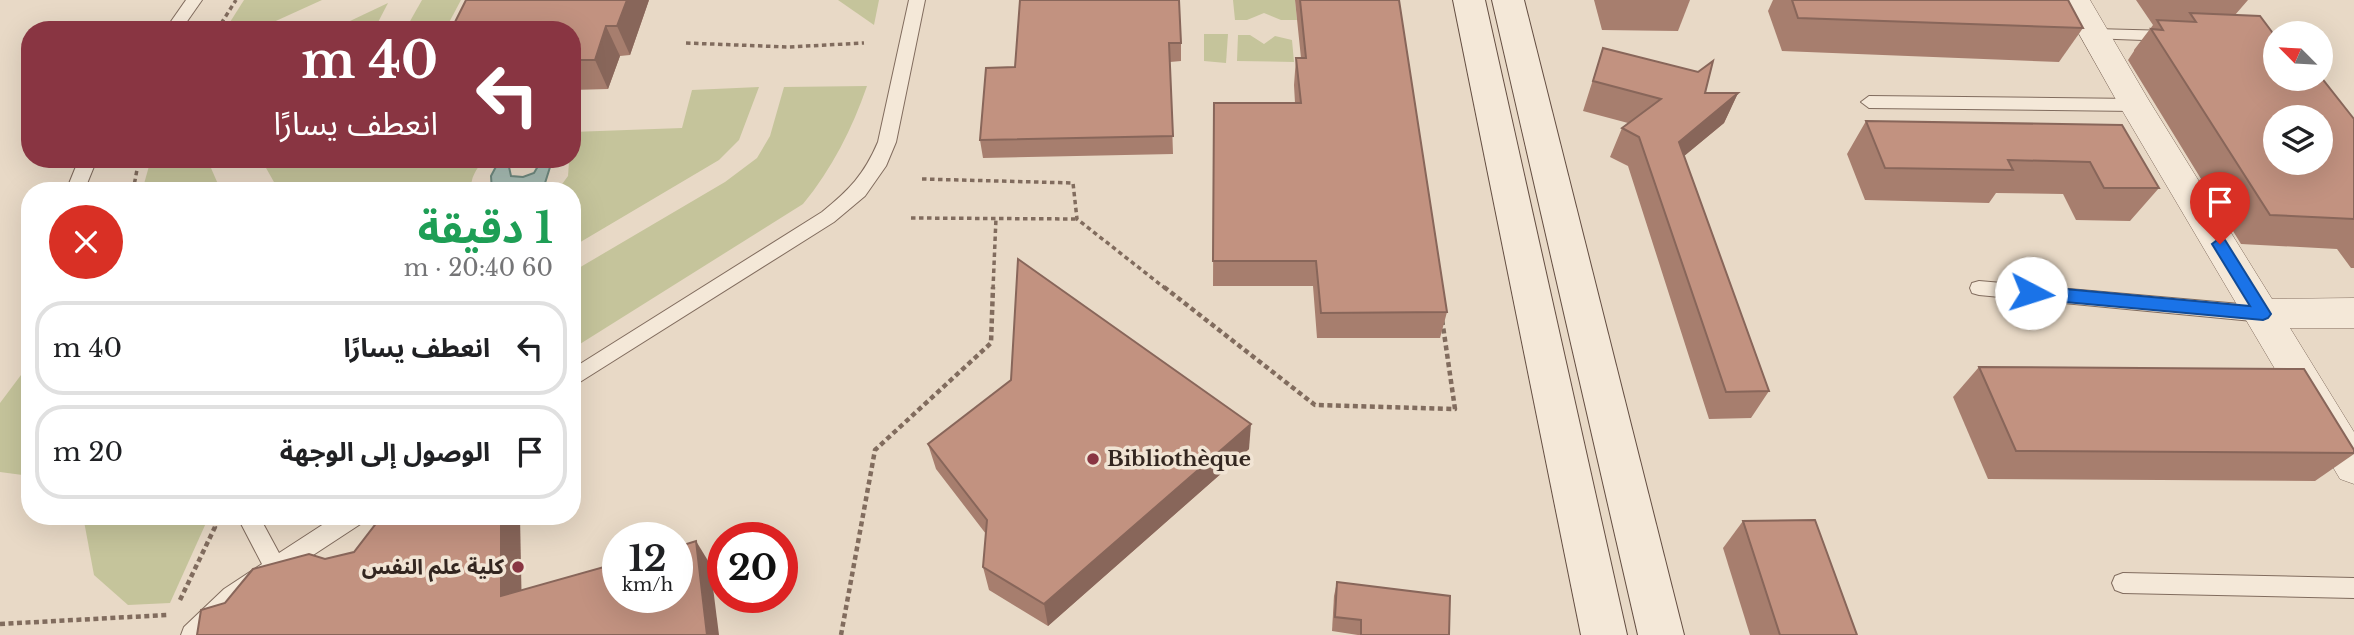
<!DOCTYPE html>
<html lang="ar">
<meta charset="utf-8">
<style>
:root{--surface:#fff;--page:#f6f6f6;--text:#202124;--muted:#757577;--line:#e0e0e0}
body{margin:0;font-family:"Libre Baskerville","Noto Sans Arabic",serif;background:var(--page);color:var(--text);direction:rtl;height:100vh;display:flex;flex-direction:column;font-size:26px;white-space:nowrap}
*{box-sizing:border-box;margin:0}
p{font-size:23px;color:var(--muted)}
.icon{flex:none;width:38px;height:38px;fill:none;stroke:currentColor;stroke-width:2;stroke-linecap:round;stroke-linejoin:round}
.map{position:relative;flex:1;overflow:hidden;direction:ltr}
.side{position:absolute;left:21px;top:182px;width:560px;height:343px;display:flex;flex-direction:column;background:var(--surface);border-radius:28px;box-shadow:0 7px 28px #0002;direction:rtl}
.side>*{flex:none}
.guide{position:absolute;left:21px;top:21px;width:560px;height:147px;border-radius:28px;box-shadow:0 7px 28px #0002;direction:rtl;background:#893542;color:#fff;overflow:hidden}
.needle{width:46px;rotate:294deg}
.controls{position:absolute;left:2263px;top:21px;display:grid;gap:14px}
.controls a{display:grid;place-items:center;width:70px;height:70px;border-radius:50%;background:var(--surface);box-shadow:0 7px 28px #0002;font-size:35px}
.speed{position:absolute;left:602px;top:522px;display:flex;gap:14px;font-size:35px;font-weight:700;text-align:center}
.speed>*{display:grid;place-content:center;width:91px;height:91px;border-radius:50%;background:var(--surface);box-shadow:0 7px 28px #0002;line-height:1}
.speed small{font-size:18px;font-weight:400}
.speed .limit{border:10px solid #d22;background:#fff;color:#111}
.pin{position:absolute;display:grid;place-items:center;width:60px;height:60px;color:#fff;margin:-72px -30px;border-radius:50% 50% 50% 0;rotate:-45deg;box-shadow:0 0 7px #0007}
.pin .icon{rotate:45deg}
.me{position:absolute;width:77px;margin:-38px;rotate:95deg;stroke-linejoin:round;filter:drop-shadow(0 0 5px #0008)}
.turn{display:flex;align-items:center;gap:24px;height:147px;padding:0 28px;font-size:32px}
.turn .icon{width:91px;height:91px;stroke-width:2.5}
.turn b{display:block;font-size:49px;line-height:60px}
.round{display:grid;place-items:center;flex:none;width:74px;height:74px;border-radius:37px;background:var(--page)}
.headline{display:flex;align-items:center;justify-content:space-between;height:119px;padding:0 28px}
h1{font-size:42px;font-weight:700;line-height:52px;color:#1e9e55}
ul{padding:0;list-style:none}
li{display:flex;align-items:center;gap:21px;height:94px;margin:0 14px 10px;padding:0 14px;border:4px solid var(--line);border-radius:28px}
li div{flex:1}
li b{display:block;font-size:26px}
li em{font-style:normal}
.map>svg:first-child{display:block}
.green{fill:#c5c49b}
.water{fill:#a7bcb3;stroke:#6f897f;stroke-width:2}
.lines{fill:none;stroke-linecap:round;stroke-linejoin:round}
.lane-casing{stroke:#816c5e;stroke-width:2}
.street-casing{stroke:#816c5e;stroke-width:1}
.secondary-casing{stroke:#634d41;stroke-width:2}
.path-far1{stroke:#816c5e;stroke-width:3.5;stroke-dasharray:4.5 3.5;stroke-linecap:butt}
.path{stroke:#816c5e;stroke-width:4.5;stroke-dasharray:5 3.5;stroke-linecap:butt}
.lane{fill:#f4e8d8;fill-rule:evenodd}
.street{fill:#f4e8d8;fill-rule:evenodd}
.secondary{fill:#f4e8d8;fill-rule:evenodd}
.wall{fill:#a77e6e}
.shaded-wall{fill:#88665a}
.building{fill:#c29280;stroke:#88665a;stroke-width:2;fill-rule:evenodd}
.route{fill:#1a73e8;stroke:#114b97;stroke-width:2}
.poi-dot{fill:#893542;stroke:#f1e4d4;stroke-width:2.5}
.labels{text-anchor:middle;stroke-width:7;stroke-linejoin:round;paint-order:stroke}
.poi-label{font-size:21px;font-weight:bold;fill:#332620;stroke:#f1e4d4;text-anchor:start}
</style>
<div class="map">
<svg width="2354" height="635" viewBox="0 0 2354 635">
<rect width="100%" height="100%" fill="#e8d9c6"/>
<g class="green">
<polygon points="244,0 322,0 256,30 225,30"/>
<polygon points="422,0 461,0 445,30 405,30"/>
<polygon points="838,0 879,0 874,25"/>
<polygon points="1233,0 1295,0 1297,20 1281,20 1264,13 1247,20 1235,20"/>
<polygon points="388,3 374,30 331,30"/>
<polygon points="1204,34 1228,34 1226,63 1204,61"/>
<polygon points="1238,35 1250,35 1264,44 1275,36 1292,40 1294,62 1237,61"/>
<path d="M867,86C852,129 832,169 803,204L572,349V272L725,182L757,158L770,136L784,87Z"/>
<polygon points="759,87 739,140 719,160 572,247 572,191 557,191 568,176 569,162 566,159 572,159 572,132 682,128 692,90"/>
<polygon points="151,159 213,159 211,168 221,191 142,191"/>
<path d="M261,159H484C477,169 469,178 472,191H279Z"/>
<polygon points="30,363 30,476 0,472 0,403"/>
<polygon points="83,516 202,516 206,523 170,603 128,605 94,575"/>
</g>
<polygon class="water" points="514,159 509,167 511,176 523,177 534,173 541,161 551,164 545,183 532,191 492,191 491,176 499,161"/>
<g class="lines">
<g class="lane-casing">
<g id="lane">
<polygon points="186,0 202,0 181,30 165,30"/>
<path d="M909,0H925L896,142L886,166L865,196L834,222L572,387V369L822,212C849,190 864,175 878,142Z"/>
<polygon points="2095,29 2171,31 2179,36 2171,41 2089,38 2087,34"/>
<polygon points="1869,96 2135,99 2143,105 2135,111 1869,108 1861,102"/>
<polygon points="79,159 97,159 84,191 66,191"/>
<polygon points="1979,281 2263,306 2270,309 2273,314 2270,319 2263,322 1979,295 1972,293 1970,288 1972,283"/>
<polygon points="237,516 259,516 279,553 336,516 365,516 362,523 240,603 208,635 181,635 184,627 224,589 262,564"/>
<polygon points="2123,573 2354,578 2354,598 2123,593 2115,590 2112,583 2115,576"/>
</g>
</g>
<g class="street-casing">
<polygon id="street" points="2060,0 2090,0 2148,99 2272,299 2354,298 2354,328 2290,328 2354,432 2354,484 2340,479 2119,105"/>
</g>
<g class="secondary-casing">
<g id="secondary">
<polygon points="1453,0 1485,0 1627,635 1581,635"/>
<polygon points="1492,0 1524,0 1684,635 1638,635"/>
</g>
</g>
<g class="path-far1">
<polyline points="217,30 236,0"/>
<polyline points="686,43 788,47 864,43"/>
<polyline points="922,179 1073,183 1077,219 1166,289"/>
<polyline points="133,191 139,159"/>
<polyline points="911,218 1077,219"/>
<polyline points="993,289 996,218"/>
</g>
<g class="path">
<polyline points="1164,287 1315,405 1455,409 1442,319"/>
<polyline points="180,600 215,527 212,516"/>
<polyline points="0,624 167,615"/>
<polyline points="841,635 875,450 991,343 993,287"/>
</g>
<use href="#lane" class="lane"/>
<use href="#street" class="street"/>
<use href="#secondary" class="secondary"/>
</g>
<g class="wall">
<polygon points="649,0 630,55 620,56 608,89 572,90 572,30"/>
<polygon points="1020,0 1181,43 1181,61 1170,62 1173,154 983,158 980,140 1015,67"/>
<polygon points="1295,0 1399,0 1447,312 1440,338 1317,338 1313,286 1213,286 1214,103 1295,103 1294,85 1296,58 1301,58"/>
<polygon points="1594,0 1690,0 1678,31 1602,30"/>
<polygon points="1773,0 2068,0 2083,28 2059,62 1782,51 1768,11"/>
<polygon points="2136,0 2248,0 2235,15 2275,36 2354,119 2354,268 2351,268 2337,249 2241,244 2128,60 2134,51 2134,50 2153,25"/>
<polygon points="1603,48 1705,93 1738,93 1724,123 1684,156 1769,391 1751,418 1709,419 1628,166 1610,157 1622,128 1628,123 1583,111"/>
<polygon points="1866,121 2122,125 2159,188 2130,221 2076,220 2063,194 1996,193 1989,203 1865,200 1847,154"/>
<polygon points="1979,367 2354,450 2354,454 2315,481 1988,479 1953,397"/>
<polygon points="928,444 1249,449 1048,626 989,590 983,567 986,534 936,469"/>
<polygon points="1743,521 1857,635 1750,635 1723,548"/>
<polygon points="1337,582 1449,635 1358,635 1332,631 1334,596"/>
</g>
<g class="shaded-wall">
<polygon points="627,0 649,0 630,55 617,26"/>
<polygon points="606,26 620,56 608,89 595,60"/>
<polygon points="1738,93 1724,123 1666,171 1679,142"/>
<polygon points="1251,424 1249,449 1048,626 1044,604"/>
<polygon points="501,516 520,516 522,618 501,596"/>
<polygon points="696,541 710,564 719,635 707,635"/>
</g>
<g class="building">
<polygon points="466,0 627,0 617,26 606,26 595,60 572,60 572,30 451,30"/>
<polygon points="1020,0 1179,0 1181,43 1169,43 1173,136 980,140 986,68 1015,67"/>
<polygon points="1300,0 1399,0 1447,312 1321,313 1316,261 1213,261 1214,103 1301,103 1296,58 1306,58"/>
<polygon points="1792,0 2068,0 2083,28 1798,18"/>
<path d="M2190,13L2260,16L2275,36V79H2320V76L2354,119V219L2270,215L2151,29L2163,30L2157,20L2196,22ZM2275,117H2320V163H2275Z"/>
<polygon points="1603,48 1698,72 1713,61 1705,93 1738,93 1679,142 1769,391 1726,392 1639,137 1622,128 1661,99 1593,81"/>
<polygon points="1866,121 2122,125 2159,188 2104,188 2090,162 2008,160 2013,170 1885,168"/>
<polygon points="1018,259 1251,424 1044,604 983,567 987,520 928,444 1011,380"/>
<polygon points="1979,367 2304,369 2354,450 2354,453 2016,451"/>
<polygon points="397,516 501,516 501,596 618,563 618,597 677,597 677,547 696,541 707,635 197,635 201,610 225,603 253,569 309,554 325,559 354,552 378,521"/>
<polygon points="1815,520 1857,635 1780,635 1743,521"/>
<polygon points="1337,582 1450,596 1449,635 1361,635 1361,620 1335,617"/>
</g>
<polygon class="route" points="2220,238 2225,240 2268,309 2271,314 2268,318 2263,320 2031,299 2023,293 2031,286 2250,306 2212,244"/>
<g class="poi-dot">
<circle cx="1093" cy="459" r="7"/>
<circle cx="518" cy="567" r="7"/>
</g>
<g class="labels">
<g class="poi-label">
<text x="1107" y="466">Bibliothèque</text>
<text x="504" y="574" text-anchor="end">كلية علم النفس</text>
</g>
</g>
</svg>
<div class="controls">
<a><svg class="needle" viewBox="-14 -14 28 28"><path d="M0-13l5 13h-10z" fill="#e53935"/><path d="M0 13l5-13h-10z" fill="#757577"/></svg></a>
<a><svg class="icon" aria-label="layers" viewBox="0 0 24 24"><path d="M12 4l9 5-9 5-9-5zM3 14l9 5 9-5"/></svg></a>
</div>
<div class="speed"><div>12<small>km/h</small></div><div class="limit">20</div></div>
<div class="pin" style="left:2220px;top:244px;background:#d93025"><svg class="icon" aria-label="arrive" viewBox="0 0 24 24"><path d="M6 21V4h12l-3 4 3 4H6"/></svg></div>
<svg class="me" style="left:2031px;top:293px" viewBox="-20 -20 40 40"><circle r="19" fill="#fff"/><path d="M0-13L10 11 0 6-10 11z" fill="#1a73e8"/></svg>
<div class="guide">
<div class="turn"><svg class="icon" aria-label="left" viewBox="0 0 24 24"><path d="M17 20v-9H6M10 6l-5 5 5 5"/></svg><div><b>40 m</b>انعطف يسارًا</div></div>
</div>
<section class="side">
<div class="headline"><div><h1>1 دقيقة</h1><p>60 m · 20:40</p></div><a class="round" style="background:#d93025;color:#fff"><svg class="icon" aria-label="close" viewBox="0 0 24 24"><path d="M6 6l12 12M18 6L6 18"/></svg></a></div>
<ul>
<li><svg class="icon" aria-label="left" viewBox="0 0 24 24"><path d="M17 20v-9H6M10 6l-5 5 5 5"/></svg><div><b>انعطف يسارًا</b></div><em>40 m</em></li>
<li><svg class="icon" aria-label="arrive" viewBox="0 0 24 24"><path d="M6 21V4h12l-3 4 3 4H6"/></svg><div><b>الوصول إلى الوجهة</b></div><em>20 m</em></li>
</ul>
</section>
</div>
